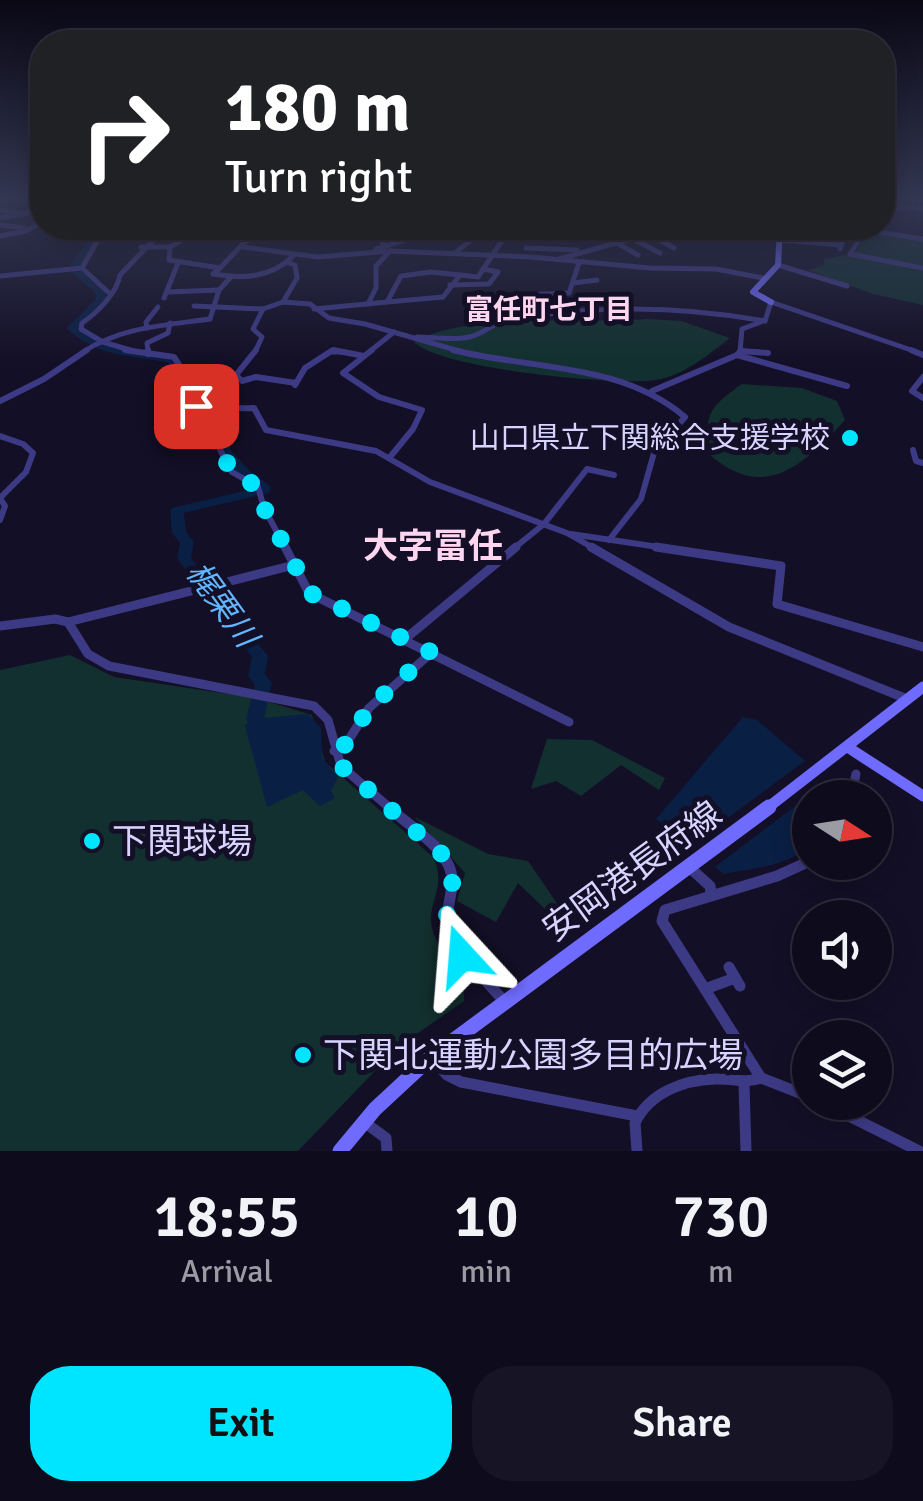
<!DOCTYPE html>
<meta charset="utf-8">
<style>
:root{--surface:#0e0b1c;--page:#171425;--text:#f1f3f6;--muted:#9b9ba3;--line:#2e2b3b;--accent:#00e5ff}
body{margin:0;font-family:Signika,"Noto Sans JP",sans-serif;background:var(--page);color:var(--text);height:100vh;display:flex;flex-direction:column;font-size:38px;white-space:nowrap}
*{box-sizing:border-box;margin:0}
p{font-size:32px;color:var(--muted)}
.icon{flex:none;width:55px;height:55px;fill:none;stroke:currentColor;stroke-width:2;stroke-linecap:round;stroke-linejoin:round}
.map{position:relative;height:1151px;overflow:hidden}
.details{display:flex;flex-direction:column;background:var(--surface);flex:1}
.details>*{flex:none}
.guide{position:absolute;left:30px;top:30px;width:865px;height:210px;border-radius:40px;box-shadow:0 5px 25px #0003,0 0 0 2px var(--line);background:#202124;color:#fff;overflow:hidden}
.needle{width:65px;rotate:102deg}
.controls{position:absolute;left:792px;top:780px;display:grid;gap:20px}
.controls a{display:grid;place-items:center;width:100px;height:100px;border-radius:50%;background:var(--surface);box-shadow:0 5px 25px #0003,0 0 0 2px var(--line);font-size:50px}
.pin{position:absolute;display:grid;place-items:center;width:85px;height:85px;color:#fff;margin:-42px;border-radius:20px;box-shadow:0 5px 15px #0006}
.me{position:absolute;width:110px;margin:-55px;rotate:341deg;stroke-linejoin:round;filter:drop-shadow(0 0 8px #0008)}
.turn{display:flex;align-items:center;gap:35px;height:210px;padding:0 30px;font-size:45px}
.turn .icon{width:130px;height:130px;stroke-width:2.5}
.turn b{display:block;font-size:70px;line-height:85px}
.eta{display:flex;justify-content:space-evenly;align-items:center;height:170px;text-align:center}
.eta b{font-size:60px;font-weight:600;line-height:70px}
.primary-button{display:flex;gap:20px;margin-top:auto;padding:20px 30px}
.primary-button a{flex:1;height:115px;border-radius:40px;background:var(--accent);color:#111;font-size:40px;font-weight:600;line-height:115px;text-align:center}
.primary-button a+a{background:var(--page);color:var(--text)}
.map>svg:first-child{display:block}
.green{fill:#12302f}
.water{fill:#0a1f44}
.lines{fill:none;stroke-linecap:round;stroke-linejoin:round}
.river{fill:#0a1f44;fill-rule:evenodd}
.street-far3{stroke:#3d3a85;stroke-width:5}
.street-far2{stroke:#3d3a85;stroke-width:6}
.street-far1{stroke:#3d3a85;stroke-width:9}
.street{stroke:#3d3a85;stroke-width:11}
.secondary-far2{stroke:#6f6bff;stroke-width:6}
.secondary-far1{stroke:#6f6bff;stroke-width:11}
.secondary{stroke:#6f6bff;stroke-width:15}
.route{stroke:#00e5ff;stroke-width:18;stroke-dasharray:0 32.4}
.poi-dot{fill:#00e5ff;stroke:#130f26;stroke-width:4}
.labels{text-anchor:middle;stroke-width:10;stroke-linejoin:round;paint-order:stroke}
.far-neighbourhood-label{font-size:28px;font-weight:bold;fill:#ffd6f0;stroke:#130f26}
.poi-label{font-size:30px;fill:#d9d4ff;stroke:#130f26;text-anchor:end}
.water-label{font-size:32px;font-style:italic;fill:#62b6ff;stroke:#130f26}
.quarter-label{font-size:35px;font-weight:bold;fill:#ffd6f0;stroke:#130f26}
.near-poi-label{font-size:35px;fill:#d9d4ff;stroke:#130f26;text-anchor:start}
.near-street-label{font-size:35px;fill:#d9d4ff;stroke:#130f26}
</style>
<div class="map">
<svg width="923" height="1151" viewBox="0 0 923 1151">
<rect width="100%" height="100%" fill="#130f26"/>
<g class="green">
<polygon points="868,232 923,241 923,305 873,294 808,270 824,265 824,259 855,253"/>
<path d="M647,319L681,321L730,338C708,355 685,375 656,380C614,386 441,369 414,342C465,312 585,324 647,319Z"/>
<path d="M742,384L802,388L837,401L845,420C804,465 764,503 709,454C704,414 709,407 742,384Z"/>
<path d="M70,655L114,677L256,698L312,715L325,762L433,857C448,888 426,902 432,928C439,956 467,971 464,1001L398,1047L298,1151H0V670Z"/>
<polygon points="547,739 592,740 665,778 659,790 621,765 581,796 556,781 531,789"/>
<polygon points="415,817 488,854 528,861 563,912 555,919 518,883 496,922 457,901 465,873"/>
</g>
<g class="water">
<polygon points="308,714 321,728 322,758 338,777 331,791 335,798 320,806 303,790 267,807 245,726 250,719"/>
<polygon points="743,717 757,720 805,761 690,846 656,819"/>
<path d="M828,781L841,792L839,797L810,798V845C788,867 752,868 724,874L715,867Z"/>
</g>
<g class="lines">
<path class="river" d="M112,228H123L97,238L80,267L81,271L104,289L106,300L78,328C105,352 141,350 175,357L184,367V374L199,393L233,453L249,470L271,487L269,493L184,513L186,532L194,542L191,558L268,656L265,674L272,683L264,719L261,723H249L246,719L255,685L248,676L252,657L177,558L180,543L172,533L170,511L172,508L256,488C210,457 207,410 172,375V367L167,362C131,356 94,356 67,328L96,299L95,292L73,274L70,267L91,234Z"/>
<g class="street-far3">
<polyline points="882,207 923,208"/>
<polyline points="0,210 23,214 0,218"/>
<polyline points="23,214 42,210"/>
<polyline points="0,225 25,228"/>
<polyline points="201,228 222,230 220,236 247,241"/>
<polyline points="608,228 621,239"/>
<polyline points="852,228 923,239"/>
<polyline points="867,228 850,254 923,268"/>
<polyline points="543,229 581,231"/>
<polyline points="256,230 272,228"/>
<polyline points="648,233 674,248"/>
<polyline points="0,236 26,231 42,222"/>
<polyline points="629,237 660,253"/>
<polyline points="782,240 840,245"/>
<polyline points="613,241 638,255"/>
<polyline points="141,247 170,247 202,228"/>
<polyline points="170,247 169,260 220,268 258,228"/>
<polyline points="243,247 318,257 390,251 531,257 650,268 716,269 763,278"/>
<polyline points="382,247 386,228"/>
<polyline points="526,248 577,250"/>
<polyline points="376,249 443,228"/>
<polyline points="840,249 847,228"/>
<polyline points="455,253 486,228"/>
<polyline points="559,259 670,228"/>
<polyline points="778,265 847,286"/>
<path d="M220,268L213,274C243,279 272,278 294,255"/>
<polygon points="431,272 460,275 443,297 387,302 401,276"/>
<polyline points="460,275 478,277 509,230 480,228"/>
<polyline points="0,276 82,268"/>
<polyline points="573,283 597,280"/>
<polyline points="450,285 489,284 498,272 483,269"/>
<polyline points="108,292 82,268 99,238 126,228"/>
<polyline points="168,292 219,290"/>
<polyline points="474,297 569,293 579,263"/>
<polyline points="164,298 178,263"/>
<polyline points="283,302 297,278 295,265 289,263"/>
<polyline points="368,304 376,288 376,266 390,251"/>
<polyline points="194,306 263,309 283,302 310,304 329,318 365,324 463,352"/>
<polyline points="314,309 387,302"/>
<polyline points="765,321 771,302 917,352"/>
<polyline points="147,328 146,322 158,307"/>
<path d="M417,337C434,337 463,342 478,334C491,328 497,321 512,319C596,305 682,306 765,321"/>
<polyline points="741,351 758,352"/>
<path d="M83,352C120,327 167,325 210,319L219,290L231,277"/>
<path d="M137,352L103,342L81,329L82,323C97,313 117,293 120,275L165,228"/>
<polyline points="148,352 147,343 168,333 170,323"/>
<polyline points="255,352 262,337 253,329 263,309"/>
<polyline points="330,352 345,352"/>
<polyline points="369,352 394,332"/>
<polyline points="740,352 742,329 761,322"/>
</g>
<g class="street-far2">
<path d="M125,350L174,357C202,399 199,410 254,408L266,430L376,451L430,482L567,533L595,549"/>
<polyline points="148,350 148,354"/>
<polyline points="256,350 236,375 242,381 256,377 296,383"/>
<polyline points="372,350 343,373 379,397 422,410 413,429 390,457"/>
<path d="M453,350C532,370 620,362 685,417L654,453L641,499L609,540"/>
<polyline points="911,350 923,355"/>
<polyline points="741,351 768,353"/>
<polyline points="737,355 847,386"/>
<polyline points="923,377 912,391 923,398"/>
<polyline points="295,385 305,368 333,350 364,356"/>
<polyline points="652,391 737,355 741,350"/>
<polyline points="0,401 44,379 87,350"/>
<polyline points="205,403 197,407 232,472 258,487 264,508 286,549"/>
<polyline points="0,436 23,444 33,453 26,472 0,498"/>
<polyline points="913,450 916,461 923,463"/>
<polyline points="0,498 5,506 0,520"/>
<polyline points="571,534 672,549"/>
<polyline points="513,549 544,524 587,469 614,475"/>
</g>
<g class="street-far1">
<polyline points="285,547 309,593 569,722"/>
<polyline points="591,547 729,627 907,699"/>
<polyline points="656,547 781,566 777,604 923,647"/>
<polyline points="68,622 88,654 109,666 314,706 328,720 341,766 391,809"/>
<polyline points="0,626 55,619 68,622 294,565"/>
<polyline points="405,639 516,547"/>
<polyline points="334,751 346,744 369,708 431,653"/>
<polyline points="851,798 856,774"/>
</g>
<g class="street">
<path d="M388,807C409,826 456,852 452,885C450,904 443,921 449,940L504,1001"/>
<polyline points="810,861 777,876 665,910 662,921 761,1078 810,1097"/>
<polyline points="689,867 710,886 711,892"/>
<polyline points="729,967 740,986"/>
<polyline points="705,989 735,978"/>
<polyline points="431,1057 447,1075 461,1082 637,1116"/>
<polyline points="744,1084 746,1151"/>
<polyline points="821,1102 919,1151"/>
<polyline points="364,1122 386,1138 387,1151"/>
<path d="M637,1151L635,1123C649,1093 683,1080 715,1079C733,1078 743,1084 761,1078"/>
</g>
<polyline class="secondary-far2" points="771,302 753,292 778,265 780,228"/>
<g class="secondary-far1">
<polyline points="849,748 923,796"/>
<polyline points="766,809 923,687"/>
</g>
<polyline class="secondary" points="340,1151 375,1109 431,1057 769,807"/>
</g>
<linearGradient id="sky" x2="0" y2="1"><stop stop-color="#0a0815"/><stop offset="0.55" stop-color="#333752"/><stop offset="1" stop-color="#333752" stop-opacity="0"/></linearGradient>
<rect width="923" height="363" fill="url(#sky)"/>
<g class="lines">
<polyline class="route" points="196,406 232,472 258,487 264,508 310,593 431,652 369,708 346,744 334,751 341,766 444,856 453,878 445,927 462,956"/>
</g>
<g class="poi-dot">
<circle cx="850" cy="438" r="10"/>
<circle cx="92" cy="841" r="10"/>
<circle cx="303" cy="1055" r="10"/>
</g>
<g class="labels">
<g class="far-neighbourhood-label">
<text x="549" y="319">富任町七丁目</text>
</g>
<g class="poi-label">
<text x="830" y="448">山口県立下関総合支援学校</text>
</g>
<g class="water-label">
<text transform="translate(222 604) rotate(54)" y="11">梶栗川</text>
</g>
<g class="quarter-label">
<text x="433" y="558">大字冨任</text>
</g>
<g class="near-poi-label">
<text x="112" y="853">下関球場</text>
<text x="323" y="1067">下関北運動公園多目的広場</text>
</g>
<g class="near-street-label">
<text transform="translate(632 871) rotate(-36)" y="12">安岡港長府線</text>
</g>
</g>
</svg>
<div class="controls">
<a><svg class="needle" viewBox="-14 -14 28 28"><path d="M0-13l5 13h-10z" fill="#e53935"/><path d="M0 13l5-13h-10z" fill="#9b9ba3"/></svg></a>
<a><svg class="icon" aria-label="sound" viewBox="0 0 24 24"><path d="M4 9h4l5-4v14l-5-4H4zM17 9q2 3 0 6"/></svg></a>
<a><svg class="icon" aria-label="layers" viewBox="0 0 24 24"><path d="M12 4l9 5-9 5-9-5zM3 14l9 5 9-5"/></svg></a>
</div>
<div class="pin" style="left:196px;top:406px;background:#d93025"><svg class="icon" aria-label="arrive" viewBox="0 0 24 24"><path d="M6 21V4h12l-3 4 3 4H6"/></svg></div>
<svg class="me" style="left:462px;top:956px" viewBox="-20 -20 40 40"><path d="M0-17L14 15 0 8-14 15z" fill="#00e5ff" stroke="#fff" stroke-width="4"/></svg>
<div class="guide">
<div class="turn"><svg class="icon" aria-label="right" viewBox="0 0 24 24"><path d="M7 20v-9h11M14 6l5 5-5 5"/></svg><div><b>180 m</b>Turn right</div></div>
</div>
</div>
<section class="details">
<div class="eta">
<div><b>18:55</b><p>Arrival</p></div>
<div><b>10</b><p>min</p></div>
<div><b>730</b><p>m</p></div>
</div>
<div class="primary-button"><a>Exit</a><a>Share</a></div>
</section>
